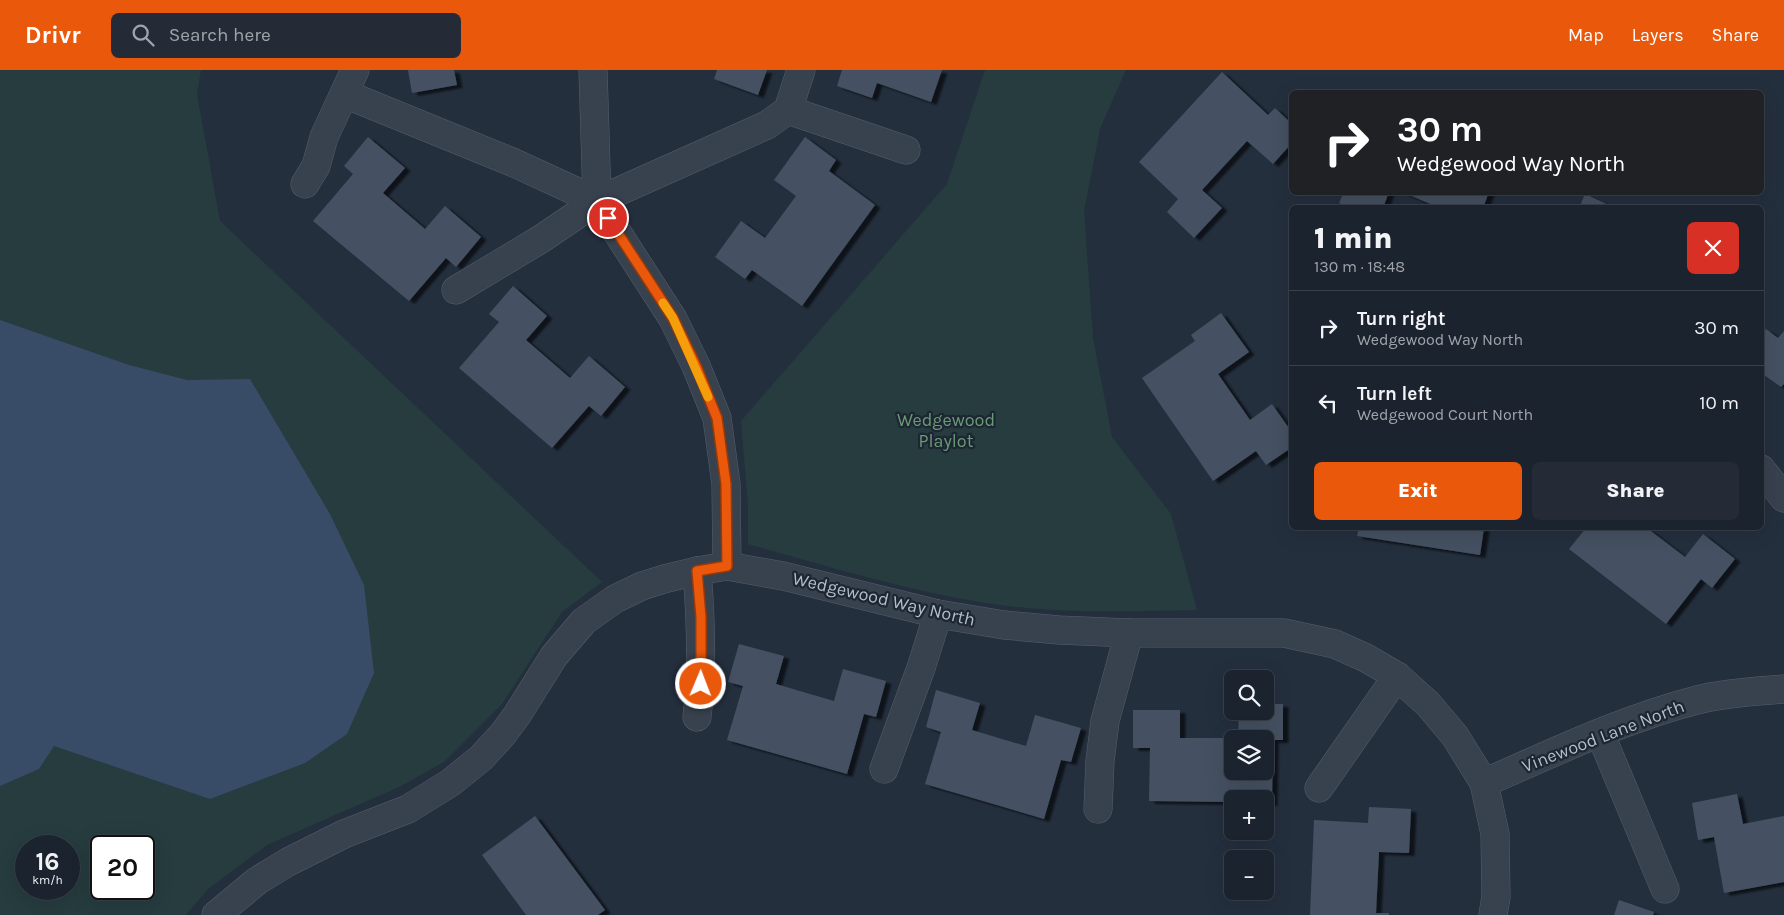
<!DOCTYPE html>
<meta charset="utf-8">
<style>
:root{--surface:#1b232e;--page:#242b36;--text:#f1f3f6;--muted:#a0a4aa;--line:#39404a;--accent:#ea580c}
body{margin:0;font-family:Karla,sans-serif;background:var(--page);color:var(--text);height:100vh;display:flex;flex-direction:column;font-size:19px;white-space:nowrap}
*{box-sizing:border-box;margin:0}
p{font-size:16px;color:var(--muted)}
.icon{flex:none;width:28px;height:28px;fill:none;stroke:currentColor;stroke-width:2;stroke-linecap:round;stroke-linejoin:round}
.map{position:relative;flex:1;overflow:hidden}
.sheet{position:absolute;left:1289px;top:135px;width:475px;height:325px;display:flex;flex-direction:column;background:var(--surface);border-radius:8px;box-shadow:0 5px 20px #0002,0 0 0 1px var(--line)}
.sheet>*{flex:none}
.guide{position:absolute;left:1289px;top:20px;width:475px;height:105px;border-radius:8px;box-shadow:0 5px 20px #0002,0 0 0 1px var(--line);background:#202124;color:#fff;overflow:hidden}
.buttons{position:absolute;left:1224px;top:600px;display:grid;gap:10px}
.buttons a{display:grid;place-items:center;width:50px;height:50px;border-radius:8px;background:var(--surface);box-shadow:0 5px 20px #0002,0 0 0 1px var(--line);font-size:25px}
.speed{position:absolute;left:15px;top:765px;display:flex;gap:10px;font-size:25px;font-weight:700;text-align:center}
.speed>*{display:grid;place-content:center;width:65px;height:65px;border-radius:50%;background:var(--surface);box-shadow:0 5px 20px #0002,0 0 0 1px var(--line);line-height:1}
.speed small{font-size:12px;font-weight:400}
.speed .limit{border:2px solid #111;border-radius:8px;background:#fff;color:#111}
.pin{position:absolute;display:grid;place-items:center;width:42px;height:42px;color:#fff;margin:-21px;border:2px solid #fff;border-radius:50%;box-shadow:0 1px 5px #0007}
.me{position:absolute;width:55px;margin:-28px;rotate:1deg;stroke-linejoin:round;filter:drop-shadow(0 0 4px #0008)}
.turn{display:flex;align-items:center;gap:18px;height:105px;padding:0 25px;font-size:22px}
.turn .icon{width:65px;height:65px;stroke-width:2.5}
.turn b{display:block;font-size:35px;line-height:42px}
.round{display:grid;place-items:center;flex:none;width:52px;height:52px;border-radius:8px;background:var(--page)}
.summary{display:flex;align-items:center;justify-content:space-between;height:85px;padding:0 25px}
h1{font-size:30px;font-weight:800;line-height:38px}
.button{display:flex;gap:10px;margin-top:auto;padding:10px 25px}
.button a{flex:1;height:58px;border-radius:8px;background:var(--accent);color:#fff;font-size:20px;font-weight:800;line-height:58px;text-align:center}
.button a+a{background:var(--page);color:var(--text)}
ul{padding:0;list-style:none}
li{display:flex;align-items:center;gap:15px;height:75px;padding:0 25px;border-top:1px solid var(--line)}
li div{flex:1}
li b{display:block;font-size:19px}
li em{font-style:normal}
header{display:flex;align-items:center;gap:30px;box-sizing:border-box;height:70px;padding:0 25px;background:var(--accent);color:#fff}
header strong{font-size:24px}
nav{display:flex;gap:28px;margin-inline-start:auto;font-size:18px}
.search{width:350px;height:45px;background:var(--page);display:flex;align-items:center;gap:12px;box-sizing:border-box;padding:0 18px;border-radius:8px;color:var(--muted);font-size:19px}
.map>svg:first-child{display:block}
.green{fill:#263c3f;fill-rule:evenodd}
.water{fill:#394c67}
.building{fill:#455162;filter:url(#shadow)}
.lines{fill:none;stroke-linecap:round;stroke-linejoin:round}
.minor-casing{stroke:#565f6c;stroke-width:29}
.minor{stroke:#38414e;stroke-width:28}
.route-casing{stroke:#983908;stroke-width:12}
.route{stroke:#ea580c;stroke-width:9}
.slow{stroke:#f59e0b;stroke-width:9}
.labels{text-anchor:middle;stroke-width:4.5;stroke-linejoin:round;paint-order:stroke}
.park-label{font-size:18px;fill:#6b9a76;stroke:#1d2633}
.street-label{font-size:18px;fill:#b4bcc9;stroke:#1d2633}
</style>
<header>
<strong>Drivr</strong>
<div class="search"><svg class="icon" aria-label="search" viewBox="0 0 24 24"><circle cx="10" cy="10" r="6"/><path d="M15 15l6 6"/></svg>Search here</div>
<nav><a>Map</a><a>Layers</a><a>Share</a></nav>
</header>
<div class="map">
<svg width="1784" height="845" viewBox="0 0 1784 845">
<defs>
<filter id="shadow"><feDropShadow dx="5.5" dy="3" stdDeviation="1" flood-color="#0009"/></filter>
</defs>
<rect width="100%" height="100%" fill="#242f3e"/>
<g class="green">
<path d="M0,0H201L197,24L220,151L602,512L562,542L502,634L444,692L399,717L267,775L208,819L186,845H0ZM26,776H69V819H26ZM101,776H144V819H101Z"/>
<path d="M985,0H1126L1100,59L1084,141L1093,268L1112,367L1171,444L1197,540C1131,541 1065,544 1000,535C914,523 831,497 748,474V436L741,351L947,114Z"/>
</g>
<polygon class="water" points="0,250 129,295 187,310 250,309 330,444 364,515 374,603 347,664 305,693 210,729 54,676 39,699 0,716"/>
<g class="building">
<polygon points="408,0 454,0 457,15 412,23"/>
<polygon points="717,0 767,0 758,25 714,9"/>
<polygon points="842,0 942,0 931,32 877,13 872,28 837,16"/>
<polygon points="1222,2 1268,45 1275,38 1291,53 1291,74 1273,94 1247,71 1202,120 1222,138 1194,168 1167,142 1178,129 1139,92"/>
<polygon points="368,67 405,98 383,123 425,159 445,136 481,167 456,197 446,188 409,231 313,151 353,104 344,96"/>
<polygon points="805,67 836,90 829,101 875,135 802,236 752,200 745,209 715,187 741,151 765,168 796,126 774,110"/>
<polygon points="1344,122 1389,122 1383,138 1350,138 1339,133"/>
<polygon points="1402,122 1489,122 1483,138 1440,138"/>
<polygon points="1585,124 1615,138 1579,138"/>
<polygon points="513,216 547,246 526,270 570,308 589,286 625,317 601,346 589,336 552,378 459,298 499,252 489,244"/>
<polygon points="1221,243 1249,282 1218,304 1250,350 1272,334 1291,361 1291,378 1266,395 1256,381 1213,411 1142,308 1195,271 1191,265"/>
<polygon points="1766,259 1778,268 1784,261 1784,314 1781,317 1761,303 1761,265"/>
<polygon points="1359,458 1484,458 1480,485 1357,466"/>
<polygon points="1586,458 1647,458 1685,487 1703,464 1735,489 1712,518 1701,509 1666,554 1569,479"/>
<polygon points="739,574 784,586 776,614 834,631 843,599 886,611 876,647 864,644 847,704 727,670 743,616 728,612"/>
<polygon points="936,620 980,633 972,660 1026,676 1035,645 1081,658 1071,692 1061,690 1044,749 925,714 941,662 926,657"/>
<polygon points="1265,634 1283,634 1283,670 1273,670 1272,733 1265,733 1265,729 1232,729 1232,732 1149,731 1150,678 1133,678 1133,640 1180,640 1180,668 1232,668 1232,701 1265,701 1265,669 1238,669 1239,641 1265,641"/>
<polygon points="1737,724 1743,754 1784,746 1784,812 1724,823 1714,767 1698,770 1692,733"/>
<polygon points="1369,737 1411,739 1409,783 1379,782 1376,843 1389,843 1389,845 1310,845 1314,750 1368,753"/>
<polygon points="535,746 605,840 598,845 526,845 482,785"/>
<polygon points="1619,830 1654,842 1653,845 1614,845"/>
</g>
<g class="lines">
<g class="minor-casing">
<g id="minor">
<polyline points="593,0 597,131"/>
<polyline points="345,24 512,92 597,131"/>
<polyline points="788,40 906,80"/>
<polyline points="305,114 316,96 324,67 355,0"/>
<polyline points="597,131 673,249 696,296 717,348 726,414 727,496"/>
<polyline points="456,220 541,169 597,131 767,55 788,40 801,0"/>
<polyline points="1761,399 1784,428"/>
<path d="M697,501C701,550 703,598 697,647"/>
<polyline points="1600,663 1665,819"/>
<polyline points="884,699 921,598 938,544"/>
<path d="M1484,713C1553,683 1623,649 1697,630C1722,623 1758,621 1784,619"/>
<polyline points="1319,718 1397,606"/>
<polyline points="1098,739 1100,691 1105,651 1129,563"/>
<polyline points="216,845 257,811 288,792 344,764 408,739 450,713 481,688 503,664 517,645 554,586 584,551 615,529 642,516 664,509 697,501 727,496 783,506 938,544 1004,555 1059,560 1129,563 1284,563 1335,574 1366,588 1397,606 1428,634 1455,666 1484,713 1495,764 1496,827 1493,845"/>
</g>
</g>
<use href="#minor" class="minor"/>
</g>
<g class="lines">
<g class="route-casing">
<polyline id="route" points="608,148 673,248 696,296 717,348 726,414 727,496 697,501 701,547 701,614"/>
</g>
<use href="#route" class="route"/>
<polyline class="slow" points="663,233 673,248 708,327"/>
</g>
<g class="labels">
<g class="park-label">
<text x="946" y="356">Wedgewood<tspan x="946" dy="21">Playlot</tspan></text>
</g>
<g class="street-label">
<text transform="translate(884 529) rotate(13)" y="6">Wedgewood Way North</text>
<text transform="translate(1603 666) rotate(-21)" y="6">Vinewood Lane North</text>
</g>
</g>
</svg>
<div class="buttons">
<a><svg class="icon" aria-label="search" viewBox="0 0 24 24"><circle cx="10" cy="10" r="6"/><path d="M15 15l6 6"/></svg></a>
<a><svg class="icon" aria-label="layers" viewBox="0 0 24 24"><path d="M12 4l9 5-9 5-9-5zM3 14l9 5 9-5"/></svg></a>
<a>+</a>
<a>−</a>
</div>
<div class="speed"><div>16<small>km/h</small></div><div class="limit">20</div></div>
<div class="pin" style="left:608px;top:148px;background:#d93025"><svg class="icon" aria-label="arrive" viewBox="0 0 24 24"><path d="M6 21V4h12l-3 4 3 4H6"/></svg></div>
<svg class="me" style="left:701px;top:614px" viewBox="-20 -20 40 40"><circle r="17" fill="#ea580c" stroke="#fff" stroke-width="3"/><path d="M0-11L8 9 0 5-8 9z" fill="#fff"/></svg>
<div class="guide">
<div class="turn"><svg class="icon" aria-label="right" viewBox="0 0 24 24"><path d="M7 20v-9h11M14 6l5 5-5 5"/></svg><div><b>30 m</b>Wedgewood Way North</div></div>
</div>
<section class="sheet">
<div class="summary"><div><h1>1 min</h1><p>130 m · 18:48</p></div><a class="round" style="background:#d93025;color:#fff"><svg class="icon" aria-label="close" viewBox="0 0 24 24"><path d="M6 6l12 12M18 6L6 18"/></svg></a></div>
<ul>
<li><svg class="icon" aria-label="right" viewBox="0 0 24 24"><path d="M7 20v-9h11M14 6l5 5-5 5"/></svg><div><b>Turn right</b><p>Wedgewood Way North</p></div><em>30 m</em></li>
<li><svg class="icon" aria-label="left" viewBox="0 0 24 24"><path d="M17 20v-9H6M10 6l-5 5 5 5"/></svg><div><b>Turn left</b><p>Wedgewood Court North</p></div><em>10 m</em></li>
</ul>
<div class="button"><a>Exit</a><a>Share</a></div>
</section>
</div>
